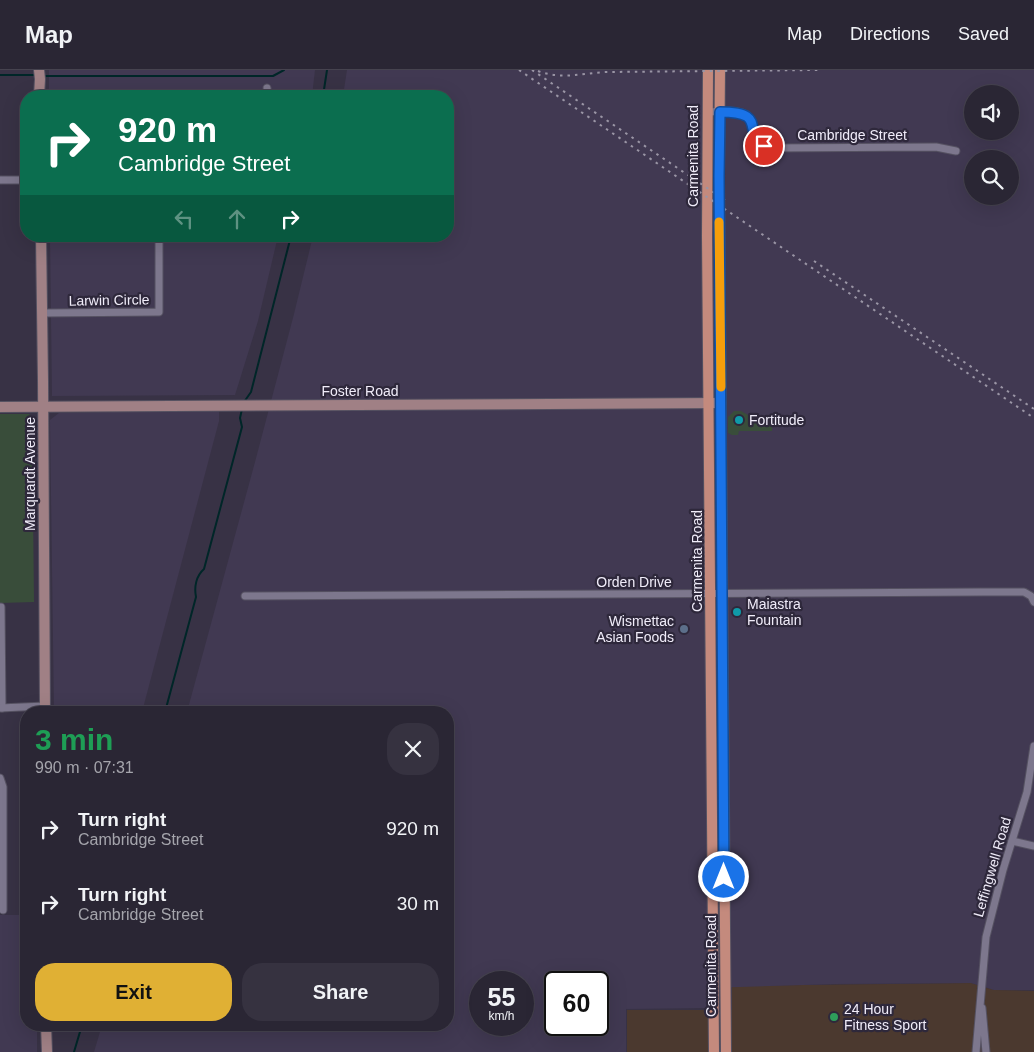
<!DOCTYPE html>
<meta charset="utf-8">
<style>
:root{--surface:#2a2634;--page:#363240;--text:#f1f3f6;--muted:#a5a5ac;--line:#46434f;--accent:#e0b034}
body{margin:0;font-family:Arial,sans-serif;background:var(--page);color:var(--text);height:100vh;display:flex;flex-direction:column;font-size:19px;white-space:nowrap}
*{box-sizing:border-box;margin:0}
p{font-size:16px;color:var(--muted)}
.icon{flex:none;width:28px;height:28px;fill:none;stroke:currentColor;stroke-width:2;stroke-linecap:round;stroke-linejoin:round}
.map{position:relative;flex:1;overflow:hidden}
.details{position:absolute;left:20px;top:636px;width:434px;height:325px;display:flex;flex-direction:column;background:var(--surface);border-radius:20px;box-shadow:0 5px 20px #0002,0 0 0 1px var(--line)}
.details>*{flex:none}
.guide{position:absolute;left:20px;top:20px;width:434px;height:152px;border-radius:20px;box-shadow:0 5px 20px #0002,0 0 0 1px var(--line);background:#0b6e4f;color:#fff;overflow:hidden}
.controls{position:absolute;left:964px;top:15px;display:grid;gap:10px}
.controls a{display:grid;place-items:center;width:55px;height:55px;border-radius:50%;background:var(--surface);box-shadow:0 5px 20px #0002,0 0 0 1px var(--line);font-size:25px}
.speed{position:absolute;left:469px;top:901px;display:flex;gap:10px;font-size:25px;font-weight:700;text-align:center}
.speed>*{display:grid;place-content:center;width:65px;height:65px;border-radius:50%;background:var(--surface);box-shadow:0 5px 20px #0002,0 0 0 1px var(--line);line-height:1}
.speed small{font-size:12px;font-weight:400}
.speed .limit{border:2px solid #111;border-radius:8px;background:#fff;color:#111}
.pin{position:absolute;display:grid;place-items:center;width:42px;height:42px;color:#fff;margin:-21px;border:2px solid #fff;border-radius:50%;box-shadow:0 1px 5px #0007}
.me{position:absolute;width:55px;margin:-28px;rotate:0deg;stroke-linejoin:round;filter:drop-shadow(0 0 4px #0008)}
.turn{display:flex;align-items:center;gap:18px;height:105px;padding:0 15px;font-size:22px}
.turn .icon{width:65px;height:65px;stroke-width:2.5}
.turn b{display:block;font-size:35px;line-height:42px}
.lanes{display:flex;align-items:center;height:48px;padding:0 15px;background:#0003;justify-content:center;gap:25px;direction:ltr}
.lanes .off{opacity:.35}
.round{display:grid;place-items:center;flex:none;width:52px;height:52px;border-radius:20px;background:var(--page)}
.headline{display:flex;align-items:center;justify-content:space-between;height:85px;padding:0 15px}
h1{font-size:30px;font-weight:700;line-height:38px;color:#1e9e55}
.primary-button{display:flex;gap:10px;margin-top:auto;padding:10px 15px}
.primary-button a{flex:1;height:58px;border-radius:20px;background:var(--accent);color:#111;font-size:20px;font-weight:700;line-height:58px;text-align:center}
.primary-button a+a{background:var(--page);color:var(--text)}
ul{padding:0;list-style:none}
li{display:flex;align-items:center;gap:15px;height:75px;padding:0 15px}
li div{flex:1}
li b{display:block;font-size:19px}
li em{font-style:normal}
header{display:flex;align-items:center;gap:30px;box-sizing:border-box;height:70px;padding:0 25px;background:var(--surface);border-bottom:1px solid var(--line)}
header strong{font-size:24px}
nav{display:flex;gap:28px;margin-inline-start:auto;font-size:18px}
.map>svg:first-child{display:block}
.commercial{fill:#4b392f}
.built{fill:#413952;fill-rule:evenodd}
.green{fill:#394d3a}
.lines{fill:none;stroke-linecap:round;stroke-linejoin:round}
.stream{stroke:#002628;stroke-width:2}
.street-casing{stroke:#555161;stroke-width:9}
.secondary-casing{stroke:#555161;stroke-width:12}
.primary-casing{stroke:#555161;stroke-width:12}
.street{stroke:#7d778d;stroke-width:7}
.secondary{stroke:#a08085;stroke-width:10}
.primary{stroke:#c48a7d;stroke-width:10}
.rail{stroke:#9a95a5;stroke-width:2;stroke-dasharray:2.5 5;stroke-linecap:butt}
.route-casing{stroke:#114b97;stroke-width:12}
.route{stroke:#1a73e8;stroke-width:9}
.slow{stroke:#f59e0b;stroke-width:9}
.culture-dot{fill:#0f9aa8;stroke:#2e283b;stroke-width:2}
.service-dot{fill:#5c6f8a;stroke:#2e283b;stroke-width:2}
.leisure-dot{fill:#2e9e5b;stroke:#2e283b;stroke-width:2}
.labels{text-anchor:middle;stroke-width:4.5;stroke-linejoin:round;paint-order:stroke}
.street-label{font-size:14px;fill:#f0ecf9;stroke:#2e283b}
.poi-label{font-size:14px;fill:#f0ecf9;stroke:#2e283b;text-anchor:start}
</style>
<header>
<strong>Map</strong>
<nav><a>Map</a><a>Directions</a><a>Saved</a></nav>
</header>
<div class="map">
<svg width="1034" height="982" viewBox="0 0 1034 982">
<rect width="100%" height="100%" fill="#383245"/>
<polygon class="commercial" points="971,913 994,920 1034,921 1034,982 627,982 627,940 732,940 732,916"/>
<g class="built">
<polygon points="49,0 315,0 312,26 49,26"/>
<path d="M347,0H1034V920H994L971,913L837,914L707,918L706,938L626,939V982H94L102,955H448V642H187L255,392L294,244L313,166H448V26H343ZM972,24H1010V61H972ZM972,89H1010V126H972ZM480,912H522V955H480ZM555,912H598V955H555Z"/>
<polygon points="50,166 278,166 258,251 235,325 52,326"/>
<polygon points="219,340 219,351 142,642 54,642 50,350 59,343"/>
<polygon points="26,845 26,955 37,955 37,982 0,982 0,845"/>
</g>
<g class="green">
<polygon points="734,341 741,341 748,345 761,345 772,354 772,361 739,361 738,365 732,365 728,363 728,347"/>
<polygon points="0,344 29,344 32,347 34,532 0,533"/>
</g>
<g class="lines">
<g class="stream">
<polyline points="0,5 35,5"/>
<polyline points="42,6 273,6 284,0"/>
<polyline points="323,26 327,0"/>
<polyline points="244,332 251,322 291,166"/>
<path d="M165,642L196,527C194,517 196,506 204,499L242,357L240,348L242,339"/>
<polyline points="74,982 82,955"/>
</g>
<g class="street-casing">
<g id="street">
<polyline points="267,18 268,26"/>
<path d="M708,42C720,42 744,37 751,50C754,58 756,66 760,74L769,78L936,77L956,81"/>
<polyline points="0,110 26,110"/>
<polyline points="42,243 159,242 159,166"/>
<polyline points="245,526 982,522 1024,522 1031,526 1034,532"/>
<polyline points="1,537 2,638"/>
<polyline points="0,638 45,636"/>
<polyline points="0,708 3,717 3,840"/>
<polyline points="1012,771 1034,776"/>
<polyline points="982,938 986,982"/>
<polyline points="976,982 986,867 1003,800 1027,722 1034,676"/>
</g>
</g>
<g class="secondary-casing">
<g id="secondary">
<polyline points="39,26 40,9 39,0"/>
<polyline points="41,166 43,311 45,642"/>
<polyline points="0,337 721,333"/>
<polyline points="46,955 47,982"/>
</g>
</g>
<g class="primary-casing">
<g id="primary">
<polyline points="708,0 707,166 714,982"/>
<polyline points="720,0 719,106 726,982"/>
</g>
</g>
<use href="#street" class="street"/>
<use href="#secondary" class="secondary"/>
<use href="#primary" class="primary"/>
<g class="rail">
<polyline points="519,0 1034,348"/>
<polyline points="532,0 725,130"/>
<path d="M538,1C562,10 583,3 607,2L820,0"/>
<polyline points="814,191 1034,339"/>
</g>
</g>
<g class="lines">
<g class="route-casing">
<path id="route" d="M724,807L719,106L720,42C769,42 741,61 764,76"/>
</g>
<use href="#route" class="route"/>
<polyline class="slow" points="719,152 721,317"/>
</g>
<g class="culture-dot">
<circle cx="739" cy="350" r="5"/>
<circle cx="737" cy="542" r="5"/>
</g>
<circle class="service-dot" cx="684" cy="559" r="5"/>
<circle class="leisure-dot" cx="834" cy="947" r="5"/>
<g class="labels">
<g class="street-label">
<text x="852" y="70">Cambridge Street</text>
<text transform="translate(693 86) rotate(-90)" y="5">Carmenita Road</text>
<text transform="translate(109 230) rotate(-1)" y="5">Larwin Circle</text>
<text x="360" y="326">Foster Road</text>
<text transform="translate(30 404) rotate(-90)" y="5">Marquardt Avenue</text>
<text transform="translate(697 491) rotate(-90)" y="5">Carmenita Road</text>
<text x="634" y="517">Orden Drive</text>
<text transform="translate(992 797) rotate(-74)" y="5">Leffingwell Road</text>
<text transform="translate(711 896) rotate(-90)" y="5">Carmenita Road</text>
</g>
<g class="poi-label">
<text x="749" y="355">Fortitude</text>
<text x="747" y="539">Maiastra<tspan x="747" dy="16">Fountain</tspan></text>
<text x="674" y="556" text-anchor="end">Wismettac<tspan x="674" dy="16">Asian Foods</tspan></text>
<text x="844" y="944">24 Hour<tspan x="844" dy="16">Fitness Sport</tspan></text>
</g>
</g>
</svg>
<div class="controls">
<a><svg class="icon" aria-label="sound" viewBox="0 0 24 24"><path d="M4 9h4l5-4v14l-5-4H4zM17 9q2 3 0 6"/></svg></a>
<a><svg class="icon" aria-label="search" viewBox="0 0 24 24"><circle cx="10" cy="10" r="6"/><path d="M15 15l6 6"/></svg></a>
</div>
<div class="speed"><div>55<small>km/h</small></div><div class="limit">60</div></div>
<div class="pin" style="left:764px;top:76px;background:#d93025"><svg class="icon" aria-label="arrive" viewBox="0 0 24 24"><path d="M6 21V4h12l-3 4 3 4H6"/></svg></div>
<svg class="me" style="left:724px;top:807px" viewBox="-20 -20 40 40"><circle r="17" fill="#1a73e8" stroke="#fff" stroke-width="3"/><path d="M0-11L8 9 0 5-8 9z" fill="#fff"/></svg>
<div class="guide">
<div class="turn"><svg class="icon" aria-label="right" viewBox="0 0 24 24"><path d="M7 20v-9h11M14 6l5 5-5 5"/></svg><div><b>920 m</b>Cambridge Street</div></div>
<div class="lanes"><svg class="icon off" aria-label="left" viewBox="0 0 24 24"><path d="M17 20v-9H6M10 6l-5 5 5 5"/></svg><svg class="icon off" aria-label="ahead" viewBox="0 0 24 24"><path d="M12 20V5M6 11l6-6 6 6"/></svg><svg class="icon" aria-label="right" viewBox="0 0 24 24"><path d="M7 20v-9h11M14 6l5 5-5 5"/></svg></div>
</div>
<section class="details">
<div class="headline"><div><h1>3 min</h1><p>990 m · 07:31</p></div><a class="round"><svg class="icon" aria-label="close" viewBox="0 0 24 24"><path d="M6 6l12 12M18 6L6 18"/></svg></a></div>
<ul>
<li><svg class="icon" aria-label="right" viewBox="0 0 24 24"><path d="M7 20v-9h11M14 6l5 5-5 5"/></svg><div><b>Turn right</b><p>Cambridge Street</p></div><em>920 m</em></li>
<li><svg class="icon" aria-label="right" viewBox="0 0 24 24"><path d="M7 20v-9h11M14 6l5 5-5 5"/></svg><div><b>Turn right</b><p>Cambridge Street</p></div><em>30 m</em></li>
</ul>
<div class="primary-button"><a>Exit</a><a>Share</a></div>
</section>
</div>
